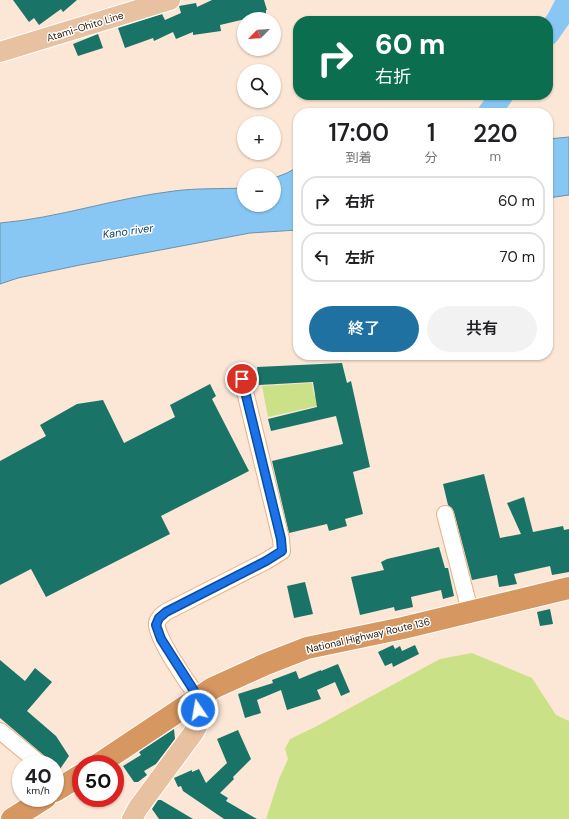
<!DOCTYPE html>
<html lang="ja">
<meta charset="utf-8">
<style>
:root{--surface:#fff;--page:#f2f2f2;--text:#202124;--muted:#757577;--line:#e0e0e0;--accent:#1f71a2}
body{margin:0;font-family:"DM Sans","Noto Sans JP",sans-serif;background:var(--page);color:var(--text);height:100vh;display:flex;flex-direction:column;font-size:15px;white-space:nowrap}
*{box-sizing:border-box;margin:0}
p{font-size:13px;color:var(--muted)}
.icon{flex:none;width:22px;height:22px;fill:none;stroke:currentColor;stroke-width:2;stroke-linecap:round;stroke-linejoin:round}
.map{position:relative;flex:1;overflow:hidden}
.details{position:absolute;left:293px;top:108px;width:260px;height:252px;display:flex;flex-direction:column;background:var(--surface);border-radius:16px;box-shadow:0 1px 3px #0004}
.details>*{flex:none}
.guide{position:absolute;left:293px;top:16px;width:260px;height:84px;border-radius:16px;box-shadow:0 1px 3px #0004;background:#0b6e4f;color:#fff;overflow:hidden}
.needle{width:26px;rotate:246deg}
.tools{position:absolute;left:237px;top:12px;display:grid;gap:8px}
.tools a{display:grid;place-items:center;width:44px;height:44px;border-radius:50%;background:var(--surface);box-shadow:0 1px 3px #0004;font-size:20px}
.speed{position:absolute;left:12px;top:755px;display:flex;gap:8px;font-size:20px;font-weight:700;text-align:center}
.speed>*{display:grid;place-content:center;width:52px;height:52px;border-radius:50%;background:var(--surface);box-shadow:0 1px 3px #0004;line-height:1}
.speed small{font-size:10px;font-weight:400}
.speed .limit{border:6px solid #d22;background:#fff;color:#111}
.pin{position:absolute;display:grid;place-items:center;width:34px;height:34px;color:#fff;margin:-17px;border:2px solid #fff;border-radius:50%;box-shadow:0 1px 4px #0007}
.me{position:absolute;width:44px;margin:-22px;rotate:348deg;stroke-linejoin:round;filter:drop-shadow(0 0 3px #0008)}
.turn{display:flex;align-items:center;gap:14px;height:84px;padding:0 16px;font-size:18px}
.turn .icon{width:52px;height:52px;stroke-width:2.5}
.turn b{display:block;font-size:28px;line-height:34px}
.eta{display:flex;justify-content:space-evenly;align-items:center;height:68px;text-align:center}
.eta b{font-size:24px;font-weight:600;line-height:28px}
.cta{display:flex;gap:8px;margin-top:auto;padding:8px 16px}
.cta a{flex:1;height:46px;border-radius:24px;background:var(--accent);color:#fff;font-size:16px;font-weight:600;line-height:46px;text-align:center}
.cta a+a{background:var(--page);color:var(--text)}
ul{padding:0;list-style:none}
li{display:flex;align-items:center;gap:12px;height:50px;margin:0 8px 6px;padding:0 8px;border:2px solid var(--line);border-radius:16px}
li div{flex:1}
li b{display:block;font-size:15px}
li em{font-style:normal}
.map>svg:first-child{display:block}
.green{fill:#cbe188}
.water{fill:#88c7f3;stroke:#6b92ab}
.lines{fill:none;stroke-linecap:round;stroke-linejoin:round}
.river{stroke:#88c7f3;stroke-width:23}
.building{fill:#197467}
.minor-casing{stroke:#e6b186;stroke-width:18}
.major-casing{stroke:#fff;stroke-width:22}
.highway-casing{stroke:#fff;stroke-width:24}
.minor{stroke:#fff;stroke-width:16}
.major{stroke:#e7c1a0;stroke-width:20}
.highway{stroke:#d79761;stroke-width:22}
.route-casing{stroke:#114b97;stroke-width:10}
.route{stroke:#1a73e8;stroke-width:7}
.labels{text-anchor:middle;stroke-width:3;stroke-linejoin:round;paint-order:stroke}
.street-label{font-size:10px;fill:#281504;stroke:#fff}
.water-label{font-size:11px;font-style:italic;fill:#144462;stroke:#fff}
</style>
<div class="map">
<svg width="569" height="819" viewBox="0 0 569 819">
<rect width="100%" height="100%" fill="#fce6d5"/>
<g class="green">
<polygon points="312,383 314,395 329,394 317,406 268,417 262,386"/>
<polygon points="472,653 532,678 556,715 569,721 569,819 266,819 279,779 288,759 285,749 290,739 315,727 440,659"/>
</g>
<g class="water">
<polygon points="569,137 569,195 548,198 548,139"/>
<path d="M298,167V230L250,233L171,248L80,265L18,278L0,284V223C59,218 115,198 174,191C197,188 221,189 244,188V205H274V178L287,173Z"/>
</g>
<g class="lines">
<g class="river">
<polyline points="548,34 559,18 568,0"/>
<polyline points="489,113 502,95"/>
</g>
</g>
<g class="building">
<polygon points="13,0 77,0 63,12 61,9 39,25 34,18 29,22"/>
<polygon points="212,0 264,0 267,10 266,10 266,14 220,25 221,31 193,35 193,32 176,39 173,32 154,41 153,38 125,48 118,28 162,14 165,20 181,13 179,6 196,3 197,7"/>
<polygon points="98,34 103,48 78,56 73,44"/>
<polygon points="342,363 347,383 351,381 370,467 353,472 363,514 345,519 347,526 329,531 327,524 289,533 272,461 343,444 336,416 271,431 268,419 317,407 313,382 259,385 257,367"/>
<polygon points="210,384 216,396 212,399 249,471 161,516 170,534 46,597 31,569 0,585 0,461 46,436 40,425 77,404 103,400 124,443 175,417 170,405"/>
<polygon points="484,474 500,538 521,534 507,503 524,497 533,532 563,526 564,530 569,529 569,572 552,575 550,566 514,574 517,584 499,587 497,575 472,580 454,512 452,508 448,505 443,484"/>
<polygon points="439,547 445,568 448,568 454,596 443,599 441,590 411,597 413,607 395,611 394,607 360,615 351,577 384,570 381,562 387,559"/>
<polygon points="305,582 313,614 294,618 287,586"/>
<polygon points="550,609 553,624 540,626 537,612"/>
<polygon points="393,645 395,649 400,646 402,651 415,645 419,654 393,667 392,663 385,666 378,652"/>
<polygon points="0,660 25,681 35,668 52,682 27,711 56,736 69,756 60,769 0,718"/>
<polygon points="338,664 350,692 341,696 335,682 317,690 321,699 287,710 281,690 257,700 261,713 245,718 238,694 273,683 272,680 296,671 299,679 321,670 321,671"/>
<polygon points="174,729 175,739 156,764 144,771 147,775 138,782 134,782 123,766 141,755 139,752"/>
<polygon points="238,730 251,759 233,777 234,779 220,793 228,798 226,801 257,819 224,819 183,791 181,786 178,787 174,778 192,770 192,772 199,769 206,783 227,763 217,739"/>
<polygon points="158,800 161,800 193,819 159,819 152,809"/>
</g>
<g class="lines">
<g class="minor-casing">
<g id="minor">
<polyline points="445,514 470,611"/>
<path d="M198,697C189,685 154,635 157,623C158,618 162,615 166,612L266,561L282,551L281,539L242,379"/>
<polyline points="0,731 40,764"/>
</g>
</g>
<g class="major-casing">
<g id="major">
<polyline points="0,52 170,0"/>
<polyline points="132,819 138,808 194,732 198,724 198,697"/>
</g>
</g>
<g class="highway-casing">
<g id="highway">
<polyline points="99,764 213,688 266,664 307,648 403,628 569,588"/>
<polyline points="55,791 81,775"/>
<polyline points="12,819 45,798"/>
</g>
</g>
<use href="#minor" class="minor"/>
<use href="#major" class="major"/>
<use href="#highway" class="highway"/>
</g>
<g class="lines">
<g class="route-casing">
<polyline id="route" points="198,710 198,697 161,639 156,625 159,618 166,612 266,561 282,551 281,539 242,379"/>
</g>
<use href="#route" class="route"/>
</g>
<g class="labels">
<g class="street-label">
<text transform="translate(85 26) rotate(-17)" y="4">Atami-Ohito Line</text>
<text transform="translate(368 635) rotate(-13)" y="4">National Highway Route 136</text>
</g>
<g class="water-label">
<text transform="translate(128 231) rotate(-8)" y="4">Kano river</text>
</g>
</g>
</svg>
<div class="tools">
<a><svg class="needle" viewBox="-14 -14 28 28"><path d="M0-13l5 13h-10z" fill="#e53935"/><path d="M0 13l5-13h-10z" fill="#757577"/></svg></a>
<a><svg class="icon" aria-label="search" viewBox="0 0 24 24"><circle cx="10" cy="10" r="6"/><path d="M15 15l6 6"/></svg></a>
<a>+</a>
<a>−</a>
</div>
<div class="speed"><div>40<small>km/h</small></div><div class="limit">50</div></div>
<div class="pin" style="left:242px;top:379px;background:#d93025"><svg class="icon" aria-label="arrive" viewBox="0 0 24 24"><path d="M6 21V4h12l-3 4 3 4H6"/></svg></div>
<svg class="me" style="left:198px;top:710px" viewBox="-20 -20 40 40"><circle r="17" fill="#1a73e8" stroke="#fff" stroke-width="3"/><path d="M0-11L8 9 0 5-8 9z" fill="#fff"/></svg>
<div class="guide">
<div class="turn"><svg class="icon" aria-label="right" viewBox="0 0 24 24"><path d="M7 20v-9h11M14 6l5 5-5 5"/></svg><div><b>60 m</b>右折</div></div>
</div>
<section class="details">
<div class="eta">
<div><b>17:00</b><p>到着</p></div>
<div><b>1</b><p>分</p></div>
<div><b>220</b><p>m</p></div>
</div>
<ul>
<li><svg class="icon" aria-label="right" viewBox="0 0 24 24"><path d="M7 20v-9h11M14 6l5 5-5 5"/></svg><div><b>右折</b></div><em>60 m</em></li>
<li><svg class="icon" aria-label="left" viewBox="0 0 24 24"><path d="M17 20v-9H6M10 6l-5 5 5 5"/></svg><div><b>左折</b></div><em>70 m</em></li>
</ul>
<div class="cta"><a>終了</a><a>共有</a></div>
</section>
</div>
